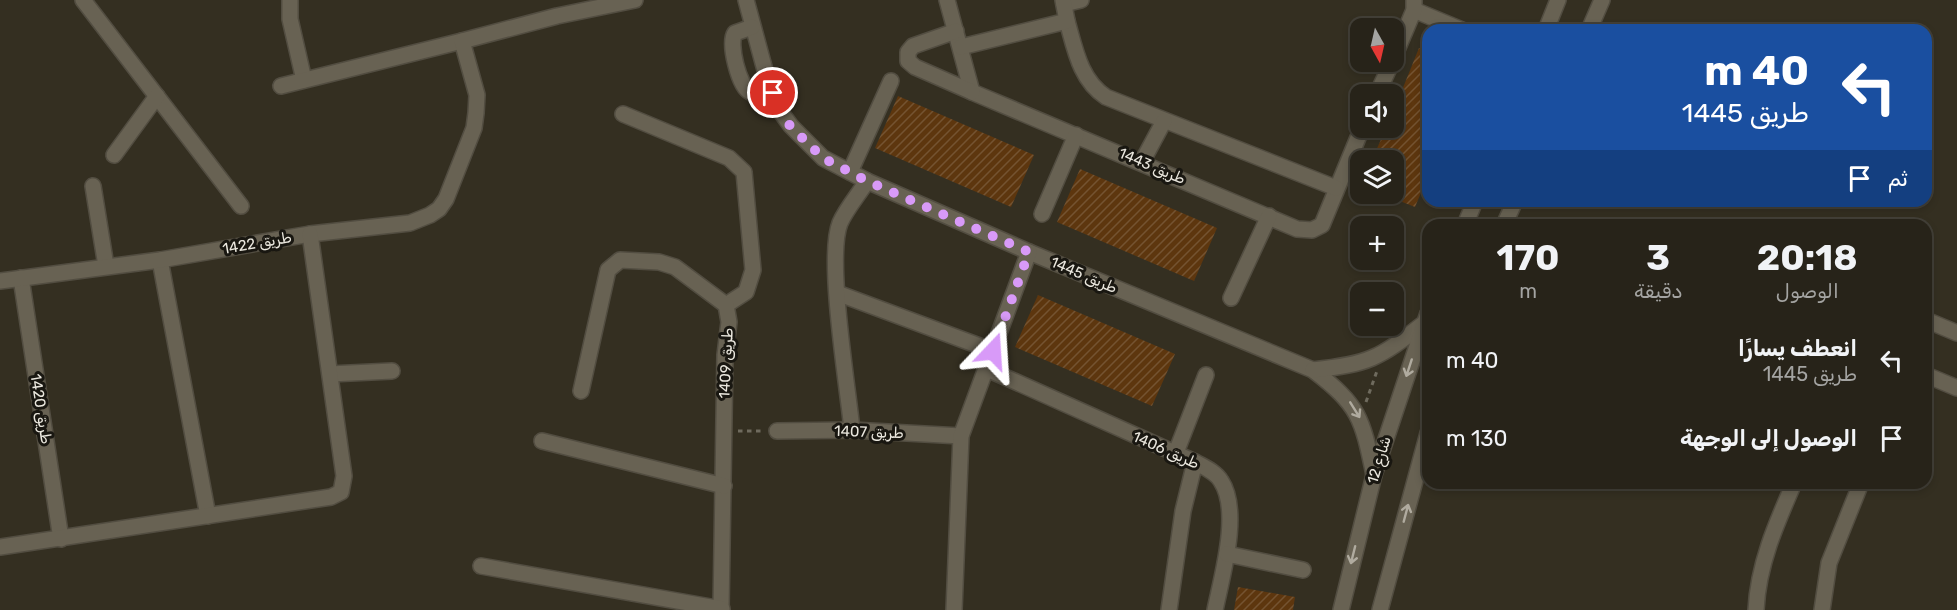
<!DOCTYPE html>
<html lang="ar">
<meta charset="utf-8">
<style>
:root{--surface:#272319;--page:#332f26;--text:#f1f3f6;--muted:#a4a4a2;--line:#434038}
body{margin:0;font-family:Rubik,"Noto Sans Arabic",sans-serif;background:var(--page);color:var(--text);direction:rtl;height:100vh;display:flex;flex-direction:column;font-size:22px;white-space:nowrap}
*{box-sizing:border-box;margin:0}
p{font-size:20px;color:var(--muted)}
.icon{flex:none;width:33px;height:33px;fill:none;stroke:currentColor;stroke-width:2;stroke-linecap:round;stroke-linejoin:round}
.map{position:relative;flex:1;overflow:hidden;direction:ltr}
.details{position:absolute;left:1422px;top:219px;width:510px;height:270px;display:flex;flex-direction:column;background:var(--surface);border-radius:18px;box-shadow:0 3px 9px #0003,0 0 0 2px var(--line);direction:rtl}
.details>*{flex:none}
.hud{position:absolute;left:1422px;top:24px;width:510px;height:183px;border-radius:18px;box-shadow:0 3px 9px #0003,0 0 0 2px var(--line);direction:rtl;background:#1a4fa0;color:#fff;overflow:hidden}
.needle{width:39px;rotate:172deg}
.buttons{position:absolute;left:1350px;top:18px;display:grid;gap:12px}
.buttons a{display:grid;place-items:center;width:54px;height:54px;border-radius:12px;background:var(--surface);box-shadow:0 3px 9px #0003,0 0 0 2px var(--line);font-size:30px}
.pin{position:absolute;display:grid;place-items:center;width:51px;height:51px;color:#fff;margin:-26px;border:3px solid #fff;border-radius:50%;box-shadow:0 2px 6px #0007}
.me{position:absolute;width:66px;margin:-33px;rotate:20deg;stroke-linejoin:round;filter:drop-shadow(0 0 4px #0008)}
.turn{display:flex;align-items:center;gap:21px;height:126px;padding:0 24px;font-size:27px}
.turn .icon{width:78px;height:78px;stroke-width:2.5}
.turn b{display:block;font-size:42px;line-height:51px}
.then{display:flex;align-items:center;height:57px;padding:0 24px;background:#0003;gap:12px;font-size:22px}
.eta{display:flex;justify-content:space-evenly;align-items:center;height:102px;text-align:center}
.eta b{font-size:36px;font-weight:700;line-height:42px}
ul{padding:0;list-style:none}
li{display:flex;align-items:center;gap:18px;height:78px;padding:0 24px}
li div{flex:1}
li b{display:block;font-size:22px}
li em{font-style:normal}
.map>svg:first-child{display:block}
.building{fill:url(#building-hatch)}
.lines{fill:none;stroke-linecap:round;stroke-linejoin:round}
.minor-casing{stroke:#524d41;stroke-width:18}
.path{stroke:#6f6b5e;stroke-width:3;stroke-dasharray:4.5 4.5;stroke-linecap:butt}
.minor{stroke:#686253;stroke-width:15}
.oneway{stroke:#b0ab9f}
.route{stroke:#d89af8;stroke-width:10;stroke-dasharray:0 18}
.labels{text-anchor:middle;stroke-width:6;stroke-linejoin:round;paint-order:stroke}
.street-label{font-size:15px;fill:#eae7de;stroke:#191711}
</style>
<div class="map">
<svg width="1957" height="610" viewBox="0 0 1957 610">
<defs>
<pattern id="building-hatch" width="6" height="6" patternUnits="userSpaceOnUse" patternTransform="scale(1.5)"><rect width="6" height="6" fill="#5d360e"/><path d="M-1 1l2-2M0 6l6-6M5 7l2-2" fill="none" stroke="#745331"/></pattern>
</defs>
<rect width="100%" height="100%" fill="#342f21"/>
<g class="building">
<polygon points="1419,48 1428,52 1428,176 1415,207 1382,194 1394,194 1394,160 1372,160 1386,128 1394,128 1394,110"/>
<polygon points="898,96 1034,155 1011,207 875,148"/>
<polygon points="1080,169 1217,228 1194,281 1057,222"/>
<polygon points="1038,295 1175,354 1152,406 1015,347"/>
<polygon points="1238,587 1295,597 1293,610 1234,610"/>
</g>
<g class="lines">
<g class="minor-casing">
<g id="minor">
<polyline points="83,0 241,206"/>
<polyline points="290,0 290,19 304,80"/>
<path d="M746,0L766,74L780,111L791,126L823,158L867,181L1029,252L1313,370C1360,406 1362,418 1374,475"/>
<polyline points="947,0 972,92 1297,229 1312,230 1322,225 1362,128"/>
<polyline points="1064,4 1081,0"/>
<polyline points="1414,10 1462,30"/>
<path d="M1067,21C1075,49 1080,80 1106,97L1336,188"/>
<path d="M752,27L735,33C728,43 739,87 750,92L773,93"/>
<polyline points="1546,30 1558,0"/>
<polyline points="1589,30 1602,0"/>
<polyline points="956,31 913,46 908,52 908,61 915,67 972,92"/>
<polyline points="961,47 1067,21 1063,0"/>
<polyline points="1394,57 1414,10 1414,0"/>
<polyline points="281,86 462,41"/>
<polyline points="1377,94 1392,62"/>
<polyline points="623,114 729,158 744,172 753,270 746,292 726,305"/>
<polyline points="114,155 157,96"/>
<polyline points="1142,162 1164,121"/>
<polyline points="850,172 891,81"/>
<polyline points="93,186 106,266"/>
<polyline points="1042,214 1076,135"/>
<polyline points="1465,225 1475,201"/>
<polyline points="1504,225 1515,201"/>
<polyline points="160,260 208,516"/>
<polyline points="21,278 61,539"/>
<polyline points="0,281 160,260 310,234 410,223 430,215 439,209 446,199 474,128 476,113 477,95 462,41 557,16 635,0"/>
<polyline points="837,293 993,351"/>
<polyline points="1231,298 1269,216"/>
<polyline points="1926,320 1957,333"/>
<path d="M987,369L1195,462C1204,467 1216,472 1221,481C1241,511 1222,576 1215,610"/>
<path d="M1313,370C1369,364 1378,359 1423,324"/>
<polyline points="330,374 392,371"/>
<polyline points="1926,375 1957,388"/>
<polyline points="581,391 608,270 620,260 659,262 675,267 726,305 729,322 725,355 721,610"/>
<path d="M852,430C848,388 826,258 840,223C846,209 859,194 867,181"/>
<polyline points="777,431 852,430 961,436"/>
<polyline points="542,441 724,486"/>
<polyline points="1175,455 1206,375"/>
<polyline points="0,547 331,497 341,492 344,476 310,234"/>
<polyline points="1227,554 1303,570"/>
<polyline points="481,566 722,609"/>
<polyline points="954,610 961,436 1029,252"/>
<polyline points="1169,610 1183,511 1195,462"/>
<polyline points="1341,610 1374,475 1428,313"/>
<polyline points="1380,610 1428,433"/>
<path d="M1756,610C1758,565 1776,524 1794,483"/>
<polyline points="1822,610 1829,563 1861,483"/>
</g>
</g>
<g class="path">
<polyline points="1366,402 1377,371"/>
<polyline points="738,431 761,431"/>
</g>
<use href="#minor" class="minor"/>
</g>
<defs><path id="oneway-shaft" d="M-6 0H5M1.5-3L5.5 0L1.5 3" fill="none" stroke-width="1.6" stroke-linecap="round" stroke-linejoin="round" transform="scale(1.5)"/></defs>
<g class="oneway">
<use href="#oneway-shaft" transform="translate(1409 368) rotate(108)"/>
<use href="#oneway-shaft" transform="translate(1355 410) rotate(58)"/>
<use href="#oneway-shaft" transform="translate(1406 513) rotate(-75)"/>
<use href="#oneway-shaft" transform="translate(1353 555) rotate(104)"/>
</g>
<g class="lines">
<polyline class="route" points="773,93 790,126 823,158 867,181 1029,252 993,351"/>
</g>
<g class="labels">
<g class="street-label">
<text transform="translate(1152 166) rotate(23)" y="5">طريق 1443</text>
<text transform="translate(257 243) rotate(-10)" y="5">طريق 1422</text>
<text transform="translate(1084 275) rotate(23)" y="5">طريق 1445</text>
<text transform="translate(726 363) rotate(-87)" y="5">طريق 1409</text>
<text transform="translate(41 409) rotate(81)" y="5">طريق 1420</text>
<text transform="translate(869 432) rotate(2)" y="5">طريق 1407</text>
<text transform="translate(1166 450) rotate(24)" y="5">طريق 1406</text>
<text transform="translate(1379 460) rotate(-73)" y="5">شارع 12</text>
</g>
</g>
</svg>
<div class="buttons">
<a><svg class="needle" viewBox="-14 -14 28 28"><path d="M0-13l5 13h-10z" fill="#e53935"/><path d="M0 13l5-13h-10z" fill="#a4a4a2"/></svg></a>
<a><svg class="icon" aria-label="sound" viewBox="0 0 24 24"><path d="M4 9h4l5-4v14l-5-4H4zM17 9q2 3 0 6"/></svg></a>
<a><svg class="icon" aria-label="layers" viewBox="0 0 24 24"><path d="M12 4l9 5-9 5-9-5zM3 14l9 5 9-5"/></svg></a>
<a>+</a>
<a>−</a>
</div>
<div class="pin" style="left:773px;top:93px;background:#d93025"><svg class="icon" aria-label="arrive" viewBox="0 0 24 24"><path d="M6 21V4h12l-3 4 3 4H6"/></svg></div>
<svg class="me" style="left:993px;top:351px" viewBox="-20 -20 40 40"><path d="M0-17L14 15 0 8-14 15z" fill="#d89af8" stroke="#fff" stroke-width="4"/></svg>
<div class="hud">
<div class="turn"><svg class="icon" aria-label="left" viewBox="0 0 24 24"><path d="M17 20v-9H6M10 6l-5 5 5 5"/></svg><div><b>40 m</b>طريق 1445</div></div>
<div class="then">ثم<svg class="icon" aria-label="arrive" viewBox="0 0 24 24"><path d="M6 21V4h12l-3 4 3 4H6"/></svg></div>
</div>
<section class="details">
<div class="eta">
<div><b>20:18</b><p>الوصول</p></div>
<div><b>3</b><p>دقيقة</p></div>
<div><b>170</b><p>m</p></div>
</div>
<ul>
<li><svg class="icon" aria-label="left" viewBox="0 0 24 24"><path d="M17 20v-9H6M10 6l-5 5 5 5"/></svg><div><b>انعطف يسارًا</b><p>طريق 1445</p></div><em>40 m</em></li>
<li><svg class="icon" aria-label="arrive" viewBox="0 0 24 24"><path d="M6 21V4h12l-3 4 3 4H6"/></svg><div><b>الوصول إلى الوجهة</b></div><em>130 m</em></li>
</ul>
</section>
</div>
